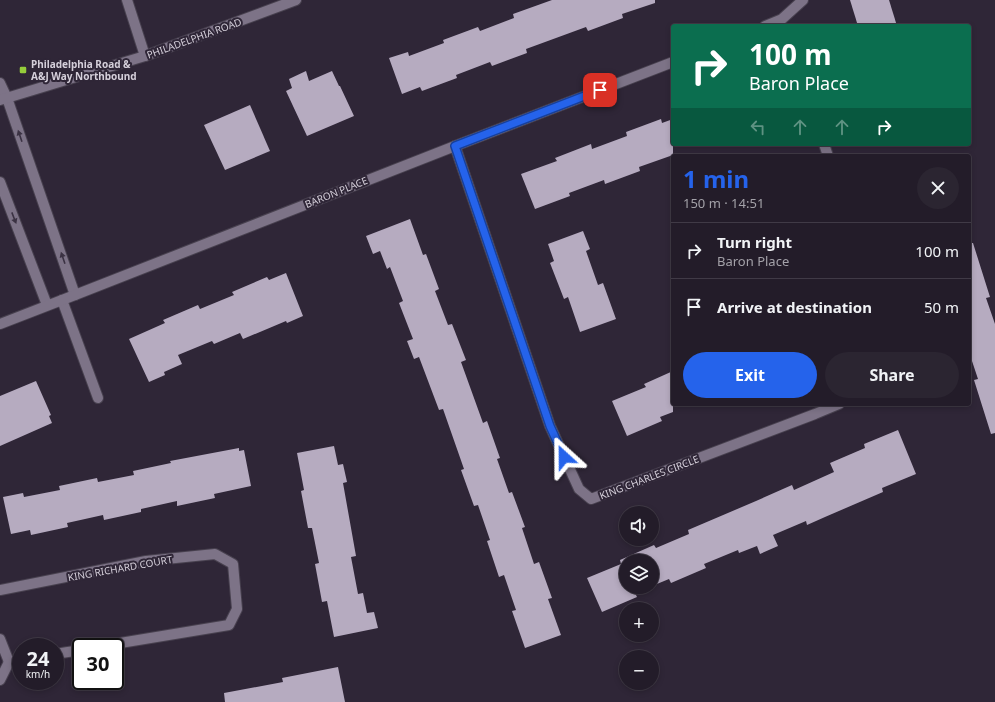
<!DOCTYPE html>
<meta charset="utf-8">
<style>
:root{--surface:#231c29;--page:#2b2531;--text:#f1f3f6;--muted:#a3a1a8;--line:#403a46;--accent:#2563eb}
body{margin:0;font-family:"Noto Sans",sans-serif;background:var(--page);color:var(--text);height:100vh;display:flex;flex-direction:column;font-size:15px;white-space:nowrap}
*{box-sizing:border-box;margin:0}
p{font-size:13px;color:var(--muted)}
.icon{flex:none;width:22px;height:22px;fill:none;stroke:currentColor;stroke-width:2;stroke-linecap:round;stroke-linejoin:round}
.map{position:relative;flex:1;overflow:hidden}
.sheet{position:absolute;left:671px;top:154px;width:300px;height:252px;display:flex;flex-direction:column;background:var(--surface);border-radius:4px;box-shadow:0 2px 6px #0003,0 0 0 1px var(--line)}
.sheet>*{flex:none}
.guide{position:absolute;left:671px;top:24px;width:300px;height:122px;border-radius:4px;box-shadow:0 2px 6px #0003,0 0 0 1px var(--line);background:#0b6e4f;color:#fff;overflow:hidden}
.controls{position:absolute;left:619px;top:506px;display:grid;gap:8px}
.controls a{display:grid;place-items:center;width:40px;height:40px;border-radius:50%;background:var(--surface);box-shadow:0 2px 6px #0003,0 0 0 1px var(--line);font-size:20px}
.speed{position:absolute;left:12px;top:638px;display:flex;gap:8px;font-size:20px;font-weight:700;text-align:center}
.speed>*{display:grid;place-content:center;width:52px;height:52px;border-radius:50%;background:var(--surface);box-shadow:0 2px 6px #0003,0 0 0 1px var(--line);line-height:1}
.speed small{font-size:10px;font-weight:400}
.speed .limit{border:2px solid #111;border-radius:6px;background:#fff;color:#111}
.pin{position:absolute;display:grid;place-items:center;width:34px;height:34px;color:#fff;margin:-17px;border-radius:8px;box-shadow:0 2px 6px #0006}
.me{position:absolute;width:44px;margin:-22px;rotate:336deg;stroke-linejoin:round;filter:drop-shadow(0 0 3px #0008)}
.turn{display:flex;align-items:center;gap:14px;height:84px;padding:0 12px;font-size:18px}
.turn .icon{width:52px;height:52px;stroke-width:2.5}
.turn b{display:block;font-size:28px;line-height:34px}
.lanes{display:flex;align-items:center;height:38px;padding:0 12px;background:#0003;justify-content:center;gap:20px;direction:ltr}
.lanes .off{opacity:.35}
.round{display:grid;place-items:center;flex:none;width:42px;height:42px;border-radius:21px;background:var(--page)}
.summary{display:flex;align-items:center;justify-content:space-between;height:68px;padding:0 12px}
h1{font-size:24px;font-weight:700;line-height:30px;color:var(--accent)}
.primary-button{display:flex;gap:8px;margin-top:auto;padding:8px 12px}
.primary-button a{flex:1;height:46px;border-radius:24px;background:var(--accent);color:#fff;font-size:16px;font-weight:700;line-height:46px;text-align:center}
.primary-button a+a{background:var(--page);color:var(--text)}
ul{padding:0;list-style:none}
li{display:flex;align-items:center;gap:12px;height:56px;padding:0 12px;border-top:1px solid var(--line)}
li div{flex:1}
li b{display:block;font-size:15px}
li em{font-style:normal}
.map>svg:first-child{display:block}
.building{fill:#b6abc0}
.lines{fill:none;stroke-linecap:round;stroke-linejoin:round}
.service-casing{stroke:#48414f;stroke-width:12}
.minor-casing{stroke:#48414f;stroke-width:12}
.secondary-casing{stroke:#48414f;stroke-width:12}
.service{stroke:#7d7387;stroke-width:10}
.minor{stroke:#7d7387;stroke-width:10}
.secondary{stroke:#7d7387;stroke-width:10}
.oneway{fill:#3b3243}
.route-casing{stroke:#184099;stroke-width:10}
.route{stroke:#2563eb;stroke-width:7}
.poi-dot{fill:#95cc3b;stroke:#2f2637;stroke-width:1.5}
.labels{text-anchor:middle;stroke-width:4;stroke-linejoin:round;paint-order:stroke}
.street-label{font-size:10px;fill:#d5cfda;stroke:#2f2637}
.poi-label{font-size:10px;font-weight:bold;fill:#d5cfda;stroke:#2f2637;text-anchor:start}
</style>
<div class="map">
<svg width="995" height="702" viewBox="0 0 995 702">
<rect width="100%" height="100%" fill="#2f2637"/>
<g class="building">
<polygon points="552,0 655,0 655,3 622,14 623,18 588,31 586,27 526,49 527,53 492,66 490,62 456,75 457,78 422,91 420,87 402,94 389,58 408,52 409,56 444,43 443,40 478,27 480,31 514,18 513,14"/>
<polygon points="850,0 889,0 897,26 858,26"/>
<polygon points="306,71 309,81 332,71 339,86 340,86 354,116 307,136 286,91 292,88 289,79"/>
<polygon points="250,105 270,151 225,170 204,125"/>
<polygon points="661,119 662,123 673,119 673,155 639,167 640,171 605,184 604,180 569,193 570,196 535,209 521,174 557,161 555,158 591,144 592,149 627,136 626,132"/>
<polygon points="410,219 423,255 426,254 439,289 435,291 448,325 452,324 466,360 461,362 483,423 487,421 500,458 497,459 509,493 512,492 525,527 522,528 534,564 539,562 552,598 548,599 561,635 525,648 512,611 516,610 504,575 499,577 487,541 490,540 478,505 474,506 461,470 464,469 443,409 439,410 419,357 414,359 407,341 413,339 399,303 403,301 390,267 387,269 380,251 373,254 366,236"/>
<polygon points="583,231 590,249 586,251 598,285 603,283 616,319 580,332 568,297 564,299 550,263 554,261 548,244"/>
<polygon points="969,243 973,243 990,297 986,298 995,324 995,433 991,434 974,380 978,379 969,352"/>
<polygon points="286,273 303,316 287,323 286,321 243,339 240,333 214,344 212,341 178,355 182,364 164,372 165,375 149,382 129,339 165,323 163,320 198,305 200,309 234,295 232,292 267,277 269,280"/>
<polygon points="673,371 673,412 660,417 662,421 627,436 612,401 646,387 644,384"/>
<polygon points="36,381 51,415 49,416 52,423 0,446 0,396"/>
<polygon points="898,430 916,474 882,488 883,492 825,517 807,525 806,521 773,535 778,546 760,554 757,546 739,553 738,550 704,564 706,568 671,583 669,579 652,586 652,561 626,561 626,587 650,587 635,593 637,597 602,612 587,578 621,564 620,560 654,545 656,548 689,534 688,530 756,501 792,485 794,490 834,472 830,463 865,448 864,444"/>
<polygon points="334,446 338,465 343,464 347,482 343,483 356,556 351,557 358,594 363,593 367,613 374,612 378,628 334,637 327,601 322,602 315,564 319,563 312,528 308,528 301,491 304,490 297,453"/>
<polygon points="239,448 239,451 244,450 251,486 214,494 215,498 177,506 177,501 141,509 141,512 104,520 103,515 67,523 68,527 31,535 30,530 11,534 3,497 23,493 24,497 60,490 59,486 97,478 98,482 134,475 133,471 171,463 170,461"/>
<polygon points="338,667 345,702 225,702 224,693 283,682 282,678"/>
</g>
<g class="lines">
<g class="service-casing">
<g id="service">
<polyline points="127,0 145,56"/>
<polyline points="0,83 7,98"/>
<polyline points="62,300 98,398"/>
<polyline points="0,680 9,662"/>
</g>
</g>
<g class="minor-casing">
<g id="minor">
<polyline points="765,26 782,19 803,0"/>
<polyline points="7,98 75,295"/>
<polyline points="824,144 828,156"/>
<polyline points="455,146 550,426 579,489 591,499 815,414 839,404"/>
<polyline points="0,182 47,305"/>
<polyline points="0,324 75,295 455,146 673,62"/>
<polyline points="0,590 146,561 215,554 233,564 237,609 229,625 96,647"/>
<polyline points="0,639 9,662 21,660"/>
<polyline points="55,654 81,650"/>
</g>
</g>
<g class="secondary-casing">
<polyline id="secondary" points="0,100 145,56 296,0"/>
</g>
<use href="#service" class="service"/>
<use href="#minor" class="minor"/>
<use href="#secondary" class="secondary"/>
</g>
<defs><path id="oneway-solid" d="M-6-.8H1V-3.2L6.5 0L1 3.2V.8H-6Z"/></defs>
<g class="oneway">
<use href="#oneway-solid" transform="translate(20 136) rotate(-109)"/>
<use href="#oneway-solid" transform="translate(14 218) rotate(69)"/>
<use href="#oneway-solid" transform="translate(63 258) rotate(-109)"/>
</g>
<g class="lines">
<g class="route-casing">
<polyline id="route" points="564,457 550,426 455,146 600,90"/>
</g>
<use href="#route" class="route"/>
</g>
<rect class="poi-dot" x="19" y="66" width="8" height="8" rx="2"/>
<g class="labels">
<g class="street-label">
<text transform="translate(194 38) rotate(-20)" y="4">PHILADELPHIA ROAD</text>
<text transform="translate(336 192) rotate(-22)" y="4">BARON PLACE</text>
<text transform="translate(649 477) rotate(-21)" y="4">KING CHARLES CIRCLE</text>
<text transform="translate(120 568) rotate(-10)" y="4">KING RICHARD COURT</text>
</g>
<g class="poi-label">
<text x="31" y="68">Philadelphia Road &amp;<tspan x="31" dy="12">A&amp;J Way Northbound</tspan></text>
</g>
</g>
</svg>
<div class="controls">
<a><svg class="icon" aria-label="sound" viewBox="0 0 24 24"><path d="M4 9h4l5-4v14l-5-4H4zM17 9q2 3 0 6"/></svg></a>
<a><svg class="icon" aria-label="layers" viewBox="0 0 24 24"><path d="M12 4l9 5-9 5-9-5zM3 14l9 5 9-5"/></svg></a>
<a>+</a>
<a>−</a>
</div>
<div class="speed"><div>24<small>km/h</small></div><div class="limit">30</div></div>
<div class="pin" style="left:600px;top:90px;background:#d93025"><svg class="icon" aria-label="arrive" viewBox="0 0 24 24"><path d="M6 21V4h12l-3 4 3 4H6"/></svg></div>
<svg class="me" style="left:564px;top:457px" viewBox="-20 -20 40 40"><path d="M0-17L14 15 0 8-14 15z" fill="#2563eb" stroke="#fff" stroke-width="4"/></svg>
<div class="guide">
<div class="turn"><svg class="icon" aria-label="right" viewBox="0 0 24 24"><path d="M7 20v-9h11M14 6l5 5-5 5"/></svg><div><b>100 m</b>Baron Place</div></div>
<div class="lanes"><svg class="icon off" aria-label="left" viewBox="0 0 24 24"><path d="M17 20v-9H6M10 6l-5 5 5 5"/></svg><svg class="icon off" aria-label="ahead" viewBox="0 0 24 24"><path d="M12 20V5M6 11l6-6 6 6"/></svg><svg class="icon off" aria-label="ahead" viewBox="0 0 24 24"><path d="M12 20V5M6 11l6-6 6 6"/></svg><svg class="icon" aria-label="right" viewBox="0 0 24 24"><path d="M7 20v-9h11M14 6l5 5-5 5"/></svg></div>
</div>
<section class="sheet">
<div class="summary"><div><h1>1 min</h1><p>150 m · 14:51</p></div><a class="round"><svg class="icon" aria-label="close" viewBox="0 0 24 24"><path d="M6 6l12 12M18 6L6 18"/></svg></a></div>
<ul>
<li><svg class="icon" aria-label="right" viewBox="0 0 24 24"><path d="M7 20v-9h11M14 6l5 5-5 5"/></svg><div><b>Turn right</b><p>Baron Place</p></div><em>100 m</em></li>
<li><svg class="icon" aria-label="arrive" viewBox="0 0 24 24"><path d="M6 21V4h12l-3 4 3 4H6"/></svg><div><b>Arrive at destination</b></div><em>50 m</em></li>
</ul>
<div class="primary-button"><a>Exit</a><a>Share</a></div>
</section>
</div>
